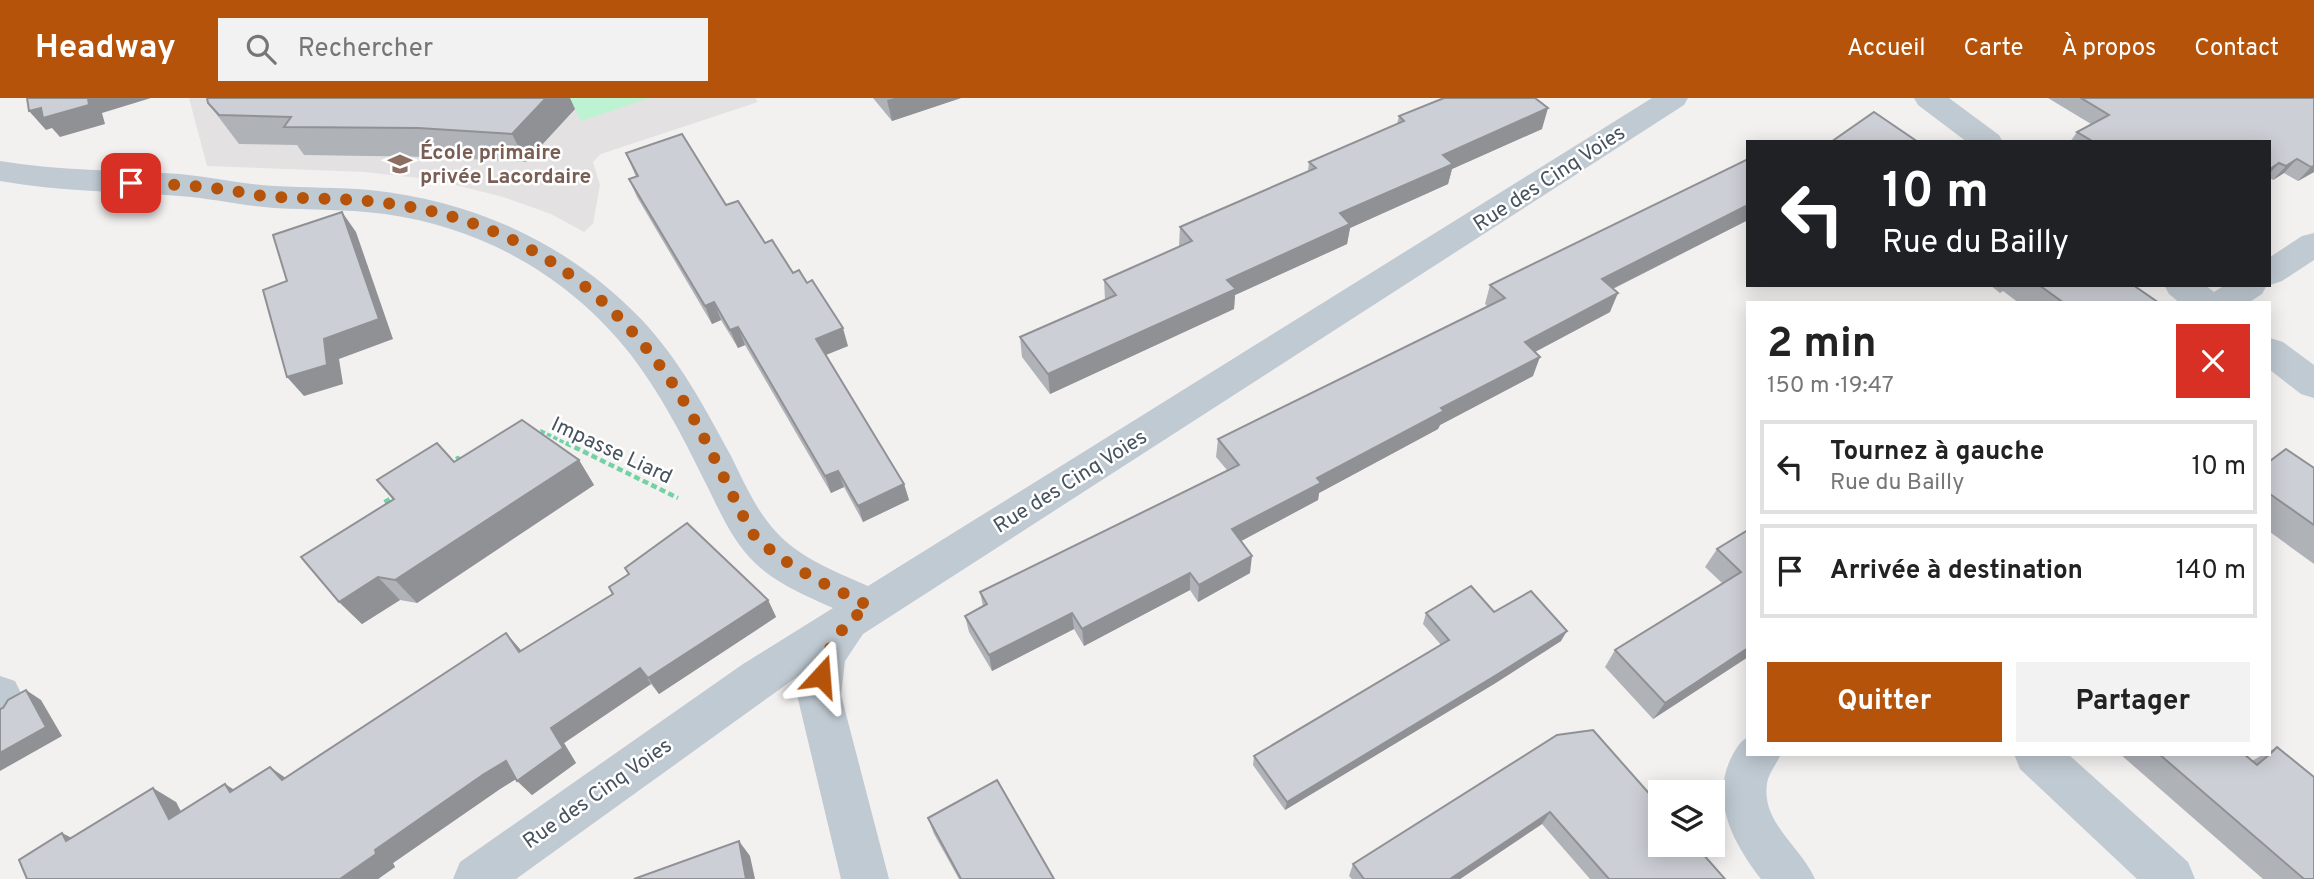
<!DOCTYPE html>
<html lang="fr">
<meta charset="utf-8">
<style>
:root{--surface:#fff;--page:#f2f2f2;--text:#222;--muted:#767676;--line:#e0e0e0;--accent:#b45309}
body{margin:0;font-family:Overpass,sans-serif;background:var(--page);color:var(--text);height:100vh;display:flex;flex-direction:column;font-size:26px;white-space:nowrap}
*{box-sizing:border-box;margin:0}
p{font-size:23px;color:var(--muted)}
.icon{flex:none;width:38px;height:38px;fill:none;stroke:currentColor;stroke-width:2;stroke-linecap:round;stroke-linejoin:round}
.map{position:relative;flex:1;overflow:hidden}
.details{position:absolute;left:1746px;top:203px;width:525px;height:455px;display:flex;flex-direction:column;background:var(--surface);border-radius:0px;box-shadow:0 4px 18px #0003}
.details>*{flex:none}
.guide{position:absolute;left:1746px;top:42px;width:525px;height:147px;border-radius:0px;box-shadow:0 4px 18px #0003;background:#202124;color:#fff;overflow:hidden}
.tools{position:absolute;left:1648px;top:682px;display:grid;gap:14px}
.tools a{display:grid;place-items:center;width:77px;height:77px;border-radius:0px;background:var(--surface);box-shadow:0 4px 18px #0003;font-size:35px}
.pin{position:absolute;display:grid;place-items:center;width:60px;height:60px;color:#fff;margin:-30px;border-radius:14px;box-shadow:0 4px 10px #0006}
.me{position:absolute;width:77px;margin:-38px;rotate:19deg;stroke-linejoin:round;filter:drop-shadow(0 0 5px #0008)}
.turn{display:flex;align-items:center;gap:24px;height:147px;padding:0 21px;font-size:32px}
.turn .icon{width:91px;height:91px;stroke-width:2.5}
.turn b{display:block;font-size:49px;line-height:60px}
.round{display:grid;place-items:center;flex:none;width:74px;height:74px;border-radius:0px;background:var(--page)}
.overview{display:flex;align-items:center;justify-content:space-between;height:119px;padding:0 21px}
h1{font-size:42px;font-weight:700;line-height:52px}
.primary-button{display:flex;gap:14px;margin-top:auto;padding:14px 21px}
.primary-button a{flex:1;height:80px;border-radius:0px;background:var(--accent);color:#fff;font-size:28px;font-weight:700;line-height:80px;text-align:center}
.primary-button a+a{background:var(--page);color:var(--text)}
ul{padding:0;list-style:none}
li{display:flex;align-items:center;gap:21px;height:94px;margin:0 14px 10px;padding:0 7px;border:4px solid var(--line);border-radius:0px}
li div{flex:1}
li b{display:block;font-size:26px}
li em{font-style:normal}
header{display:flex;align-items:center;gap:42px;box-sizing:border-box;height:98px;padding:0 35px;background:var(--accent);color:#fff}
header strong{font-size:33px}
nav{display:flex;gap:38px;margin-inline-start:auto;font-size:24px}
.search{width:490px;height:63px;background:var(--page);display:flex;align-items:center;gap:18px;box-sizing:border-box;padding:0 24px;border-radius:0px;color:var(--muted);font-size:26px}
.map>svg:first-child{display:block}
.education{fill:#e4e1e2}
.green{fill:#bdf2d2}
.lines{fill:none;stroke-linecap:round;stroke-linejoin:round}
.path-far1{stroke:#73d2a4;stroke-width:3.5;stroke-dasharray:4.5 2.5;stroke-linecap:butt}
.path{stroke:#73d2a4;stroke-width:4.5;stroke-dasharray:6 3.5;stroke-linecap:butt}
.street{fill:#c0cad2;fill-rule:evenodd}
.wall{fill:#afb2b7}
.shaded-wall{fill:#8f9195}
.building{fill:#cccfd5;stroke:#8f9195;stroke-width:2}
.route{stroke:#b45309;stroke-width:12;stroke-dasharray:0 21.6}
.labels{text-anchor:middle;stroke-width:5;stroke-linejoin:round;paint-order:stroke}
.education-label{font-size:21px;font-weight:bold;fill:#785e54;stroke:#fff;text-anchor:start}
.street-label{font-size:21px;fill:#47535f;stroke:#fff}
</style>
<header>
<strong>Headway</strong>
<div class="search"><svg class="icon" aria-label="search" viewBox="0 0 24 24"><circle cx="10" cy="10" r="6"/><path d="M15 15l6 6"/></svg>Rechercher</div>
<nav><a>Accueil</a><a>Carte</a><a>À propos</a><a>Contact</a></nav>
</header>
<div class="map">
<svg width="2314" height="781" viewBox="0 0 2314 781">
<rect width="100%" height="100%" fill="#f3f0f0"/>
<polygon class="education" points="189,0 755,0 758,4 601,56 593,64 600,87 593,126 584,134 551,116 503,99 436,82 365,74 207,68"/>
<polygon class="green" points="569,0 650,0 581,23"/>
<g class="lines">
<polyline class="path-far1" points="535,337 541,333 569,347"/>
<g class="path">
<polyline points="566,345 678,400"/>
<polyline points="448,366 458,360 463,365"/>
<polyline points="388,411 383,405 395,398"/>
</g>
<g class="street">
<path d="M1652,0H1688L1684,7L863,536L845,563L841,597L889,781H841L797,597L801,576L516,781H453L460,764L743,566L833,510C806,498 777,486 755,465C731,442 718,409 703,380C682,337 660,295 631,257C569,178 483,130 385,116C348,111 311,112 274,110C242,108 211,100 179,98C119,93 60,94 0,83V63C60,73 119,72 180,76C211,79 242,86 274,88C306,90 338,89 370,92C474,103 568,145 641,221C679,261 705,310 731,358C745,386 758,417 781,439C805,462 838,475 868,488Z"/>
<polygon points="1914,0 1949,0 1999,37 2003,44 1967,44 1918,7"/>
<polygon points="2314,135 2314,162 2282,183 2270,187 2270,159 2302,138"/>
<polygon points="2164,187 2205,187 2214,194 2225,187 2267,187 2262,196 2248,205 2180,205 2169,196"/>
<polygon points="2270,240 2283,244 2314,267 2314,300 2301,296 2270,272"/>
<polygon points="0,578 15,583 25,603 18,617 3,623 0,621"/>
<path d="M1748,639V656H1781C1777,665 1768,676 1767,686C1761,724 1801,749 1815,781H1761C1734,746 1710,703 1731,660C1735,652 1740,643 1748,639Z"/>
<polygon points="2014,656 2068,656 2188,764 2195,781 2137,781 2020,671"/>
</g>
</g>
<g class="wall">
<polygon points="873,0 961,0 892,23"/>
<polygon points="2048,0 2314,0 2314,74 2298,83 2284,75 2273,82 2270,80 2270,44 2070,44 2077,34 2091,26"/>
<polygon points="208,5 575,11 526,64 434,59 304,57 297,47 239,46"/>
<polygon points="1399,18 1542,31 1452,71 1448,86 1350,130 1347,146 1235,197 1234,211 1050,296 1022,259 1020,239 1105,202 1104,182 1179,148 1180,129 1308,73 1309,64 1397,26"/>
<polygon points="626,55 726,107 765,145 793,175 848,248 825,257 904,386 909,402 863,424 844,389 831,395 745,247 738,250 721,222 712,226 637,99 629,81 636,79"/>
<polygon points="1748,61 1748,122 1613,191 1610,214 1535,254 1533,278 1440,327 1438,331 1319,395 1318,402 1241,443 1250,475 1198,504 1190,492 1084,548 1074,531 992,573 969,534 965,518 983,508 980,494 1227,372 1216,359 1218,341 1487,208 1485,206 1490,187"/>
<polygon points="1990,187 2133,187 2159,205 2019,205 2003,193 2000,195"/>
<polygon points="579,362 594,387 417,505 400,502 362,526 339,504 393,402 377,382 454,364"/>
<polygon points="2270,363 2314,370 2314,466 2270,434"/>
<polygon points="1748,432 1748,559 1653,621 1605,569 1615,552 1722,485 1705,469 1717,451"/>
<polygon points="625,470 768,502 776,519 659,596 651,586 564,645 576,665 532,697 516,681 500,691 393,765 395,769 378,781 27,781 71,739 176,704 181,714 225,686 234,692 285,680 521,553 613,496 628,476"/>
<polygon points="1494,514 1561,543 1494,586 1285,712 1253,667 1254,658 1441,547 1423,526 1426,515"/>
<polygon points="1557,637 1725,781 1590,781 1542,726 1460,781 1352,781 1349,778 1353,766"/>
<polygon points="2277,649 2314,781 2263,781 2120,656 2244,656 2252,663 2264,656 2270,656 2270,653"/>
<polygon points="928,720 1054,781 959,781 934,736"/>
</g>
<g class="shaded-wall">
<polygon points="88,0 151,0 102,15 105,26 60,39 52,30 46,32 29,13"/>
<polygon points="546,0 570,0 575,11 526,64 512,36"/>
<polygon points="895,0 961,0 892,23 887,2"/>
<polygon points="1548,10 1542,31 1452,71 1448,86 1350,130 1347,146 1235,197 1234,211 1050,296 1048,276 1227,182 1340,115 1443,57"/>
<polygon points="2297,61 2284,75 2273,82 2286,68"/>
<polygon points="2279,65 2270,75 2270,71"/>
<polygon points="2314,68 2314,74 2298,83 2311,69"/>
<polygon points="1748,107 1748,122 1594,200 1602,181"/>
<polygon points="342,114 356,134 393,241 339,261 343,286 304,298 287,279 324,241"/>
<polygon points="1618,195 1610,214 1518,263 1525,244"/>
<polygon points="714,204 721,222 712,226 705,208"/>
<polygon points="738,229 745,247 738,250 730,232"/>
<polygon points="843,230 848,248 821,259 816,241"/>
<polygon points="1540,259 1533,278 1440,327 1438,331 1319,395 1318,402 1230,449 1232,431 1317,380 1441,310"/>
<polygon points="579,362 594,387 417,505 395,482"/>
<polygon points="838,373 844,389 831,395 825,378"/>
<polygon points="904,386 909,402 863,424 858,408"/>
<polygon points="1252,458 1250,475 1198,504 1199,487"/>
<polygon points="1190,475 1190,492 1084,548 1082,531"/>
<polygon points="378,479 400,502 362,526 339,504"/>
<polygon points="768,502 776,519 659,596 648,580"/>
<polygon points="1072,515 1074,531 992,573 989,557"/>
<polygon points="1567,533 1561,543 1494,586 1285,712 1287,704"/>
<polygon points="506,535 520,551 533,571 519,554"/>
<polygon points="1748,550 1748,559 1653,621 1665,605"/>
<polygon points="640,570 651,586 564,645 576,665 532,697 517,683 551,630"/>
<polygon points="26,592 41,602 62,638 0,673 0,655"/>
<polygon points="506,663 521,678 500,691 393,765 395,769 378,781 340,781 375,752 484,676"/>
<polygon points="270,669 290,683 282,682"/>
<polygon points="225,686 247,700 230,694"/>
<polygon points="153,690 176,704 192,735 169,721"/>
<polygon points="1550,714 1542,726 1460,781 1450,781"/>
<polygon points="62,735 88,748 66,743"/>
<polygon points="739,743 750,758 755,781 746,781"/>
</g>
<g class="building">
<polygon points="27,0 88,0 89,7 43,20 41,10 29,13"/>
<polygon points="207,0 546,0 512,36 418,30 284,29 291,19 219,17 208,5"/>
<polygon points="1444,0 1535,0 1548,10 1443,57 1453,66 1340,115 1350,126 1227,182 1236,191 1048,276 1020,239 1116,197 1104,182 1192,143 1180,129 1316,70 1309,64 1404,23 1399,18"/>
<polygon points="2081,0 2314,0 2314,68 2311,69 2297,61 2286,68 2279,65 2270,71 2270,44 2094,44 2077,34 2109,17"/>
<polygon points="1874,14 1918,44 1831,44"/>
<polygon points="682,36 726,107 738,103 765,145 772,142 793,175 799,172 807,185 812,182 843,230 816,241 904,386 858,408 838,373 825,378 738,229 730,232 714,204 705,208 629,81 638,78 626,55"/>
<polygon points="1748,61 1748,107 1602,181 1618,195 1525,244 1540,259 1441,310 1444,313 1317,380 1321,385 1232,431 1252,458 1199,487 1190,475 1082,531 1072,515 989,557 965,518 987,506 980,494 1239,367 1218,341 1505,200 1490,187"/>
<polygon points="342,114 379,221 324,241 327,267 287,279 263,192 287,183 273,137"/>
<polygon points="2039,187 2133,187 2159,205 2064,205"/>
<polygon points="522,322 579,362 395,482 378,479 339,504 301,459 394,401 377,382 437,345 454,364"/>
<polygon points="2286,351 2314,370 2314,427 2270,396 2270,363"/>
<polygon points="687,425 768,502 648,580 640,570 551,630 563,650 517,683 506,663 484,676 375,752 376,756 340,781 27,781 19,762 62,735 66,743 153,690 169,721 225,686 230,694 270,669 282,682 506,535 519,554 613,496 609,489 629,476 625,470"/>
<polygon points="1748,432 1748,550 1665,605 1615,552 1741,474 1717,451"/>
<polygon points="1471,488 1494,514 1531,493 1567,533 1498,576 1287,704 1254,658 1449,542 1426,515"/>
<polygon points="26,592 46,629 0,655 0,611 3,610 8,602"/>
<polygon points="1593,632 1661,709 1661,747 1695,747 1725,781 1609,781 1550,714 1450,781 1364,781 1353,766 1557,637"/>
<polygon points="2277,649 2314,679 2314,781 2304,781 2159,656 2244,656 2257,667 2270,656"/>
<polygon points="997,682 1054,781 961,781 928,720"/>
<polygon points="739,743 746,781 634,781"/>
</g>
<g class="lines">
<path class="route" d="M131,85C161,86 191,87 221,91C239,93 256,98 274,99C311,101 348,100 385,105C505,120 596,178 666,276C700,324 724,383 752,435C784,469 828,487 869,508C843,526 827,547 821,578"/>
</g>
<defs>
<g id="school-bare" transform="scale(1.89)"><path d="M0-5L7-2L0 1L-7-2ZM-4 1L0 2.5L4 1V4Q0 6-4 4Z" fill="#8d6e63" stroke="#fff" stroke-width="2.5" paint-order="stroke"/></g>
</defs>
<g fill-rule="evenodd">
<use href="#school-bare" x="400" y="66"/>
</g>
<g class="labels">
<g class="education-label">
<text x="420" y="61">École primaire<tspan x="420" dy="24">privée Lacordaire</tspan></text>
</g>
<g class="street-label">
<text transform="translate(1549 80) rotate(-33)" y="7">Rue des Cinq Voies</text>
<text transform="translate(612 352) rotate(25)" y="7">Impasse Liard</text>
<text transform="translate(1070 383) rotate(-32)" y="7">Rue des Cinq Voies</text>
<text transform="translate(597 695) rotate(-35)" y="7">Rue des Cinq Voies</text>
</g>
</g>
</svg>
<div class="tools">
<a><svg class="icon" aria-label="layers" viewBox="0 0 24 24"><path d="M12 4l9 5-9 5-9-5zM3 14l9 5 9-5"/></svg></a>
</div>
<div class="pin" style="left:131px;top:85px;background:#d93025"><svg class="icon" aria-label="arrive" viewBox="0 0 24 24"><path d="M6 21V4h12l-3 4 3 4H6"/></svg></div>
<svg class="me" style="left:821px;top:578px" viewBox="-20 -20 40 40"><path d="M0-17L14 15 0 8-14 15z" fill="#b45309" stroke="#fff" stroke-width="4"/></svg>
<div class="guide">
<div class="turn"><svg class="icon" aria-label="left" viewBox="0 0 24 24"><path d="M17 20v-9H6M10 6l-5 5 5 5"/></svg><div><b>10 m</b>Rue du Bailly</div></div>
</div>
<section class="details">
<div class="overview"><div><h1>2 min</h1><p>150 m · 19:47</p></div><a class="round" style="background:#d93025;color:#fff"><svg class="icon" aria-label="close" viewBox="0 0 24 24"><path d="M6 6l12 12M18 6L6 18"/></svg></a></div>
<ul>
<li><svg class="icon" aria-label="left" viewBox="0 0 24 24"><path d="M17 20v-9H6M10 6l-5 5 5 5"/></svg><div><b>Tournez à gauche</b><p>Rue du Bailly</p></div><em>10 m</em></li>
<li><svg class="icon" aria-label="arrive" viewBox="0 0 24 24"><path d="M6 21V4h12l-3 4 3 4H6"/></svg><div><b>Arrivée à destination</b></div><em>140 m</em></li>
</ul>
<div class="primary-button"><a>Quitter</a><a>Partager</a></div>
</section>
</div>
